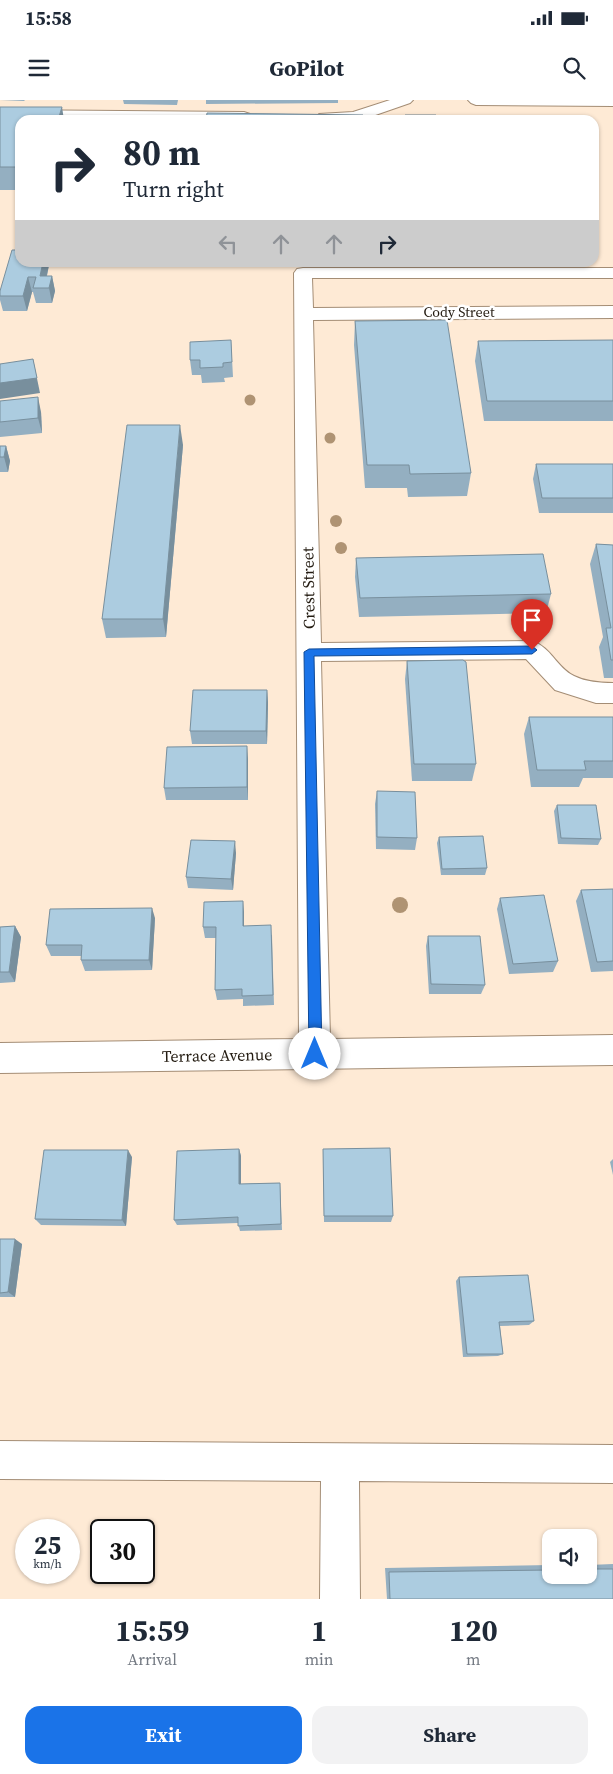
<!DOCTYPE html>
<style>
:root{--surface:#fff;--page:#f2f2f3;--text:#1f2937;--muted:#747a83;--accent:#1a73e8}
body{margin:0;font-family:"Source Serif 4",serif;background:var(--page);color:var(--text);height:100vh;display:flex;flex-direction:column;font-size:19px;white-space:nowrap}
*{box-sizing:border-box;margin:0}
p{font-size:16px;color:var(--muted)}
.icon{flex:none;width:28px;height:28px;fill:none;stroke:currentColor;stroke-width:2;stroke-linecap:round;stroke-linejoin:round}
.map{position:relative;height:1499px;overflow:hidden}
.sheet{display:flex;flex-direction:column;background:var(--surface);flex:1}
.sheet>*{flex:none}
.top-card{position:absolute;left:15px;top:15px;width:584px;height:152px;border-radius:15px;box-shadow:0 1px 4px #0004;background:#fff;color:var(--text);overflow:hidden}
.buttons{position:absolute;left:542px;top:1429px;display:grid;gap:10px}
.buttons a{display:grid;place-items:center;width:55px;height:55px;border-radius:10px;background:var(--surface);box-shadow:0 1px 4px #0004;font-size:25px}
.speed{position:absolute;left:15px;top:1419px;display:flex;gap:10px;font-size:25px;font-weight:700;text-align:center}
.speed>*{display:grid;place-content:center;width:65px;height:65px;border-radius:50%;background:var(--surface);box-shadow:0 1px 4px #0004;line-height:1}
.speed small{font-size:12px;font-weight:400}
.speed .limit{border:2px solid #111;border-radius:8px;background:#fff;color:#111}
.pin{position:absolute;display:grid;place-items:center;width:42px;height:42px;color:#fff;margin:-51px -21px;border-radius:50% 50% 50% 0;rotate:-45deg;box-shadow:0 0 5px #0007}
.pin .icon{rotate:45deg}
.me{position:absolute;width:55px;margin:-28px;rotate:0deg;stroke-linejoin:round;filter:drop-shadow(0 0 4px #0008)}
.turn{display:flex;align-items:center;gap:18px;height:105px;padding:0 25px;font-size:22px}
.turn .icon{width:65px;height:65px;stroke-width:2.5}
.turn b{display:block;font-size:35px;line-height:42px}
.lanes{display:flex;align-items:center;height:48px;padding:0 25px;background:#0003;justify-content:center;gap:25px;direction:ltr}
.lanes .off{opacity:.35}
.eta{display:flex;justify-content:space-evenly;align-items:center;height:85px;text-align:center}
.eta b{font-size:30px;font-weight:700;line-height:35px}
.primary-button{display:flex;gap:10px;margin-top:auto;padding:10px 25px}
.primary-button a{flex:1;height:58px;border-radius:15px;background:var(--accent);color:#fff;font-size:20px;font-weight:700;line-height:58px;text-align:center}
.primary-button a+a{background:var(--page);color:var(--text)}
.status{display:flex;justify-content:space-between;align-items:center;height:35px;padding:0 25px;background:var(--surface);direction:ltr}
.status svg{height:14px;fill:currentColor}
header{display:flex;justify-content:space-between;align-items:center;height:65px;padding:0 25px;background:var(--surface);font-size:22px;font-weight:700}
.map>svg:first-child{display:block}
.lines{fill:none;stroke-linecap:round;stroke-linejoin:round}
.minor-casing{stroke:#a48d75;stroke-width:2}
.minor{fill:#fff;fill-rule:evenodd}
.tree{fill:#af9373}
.wall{fill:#94afc1}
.shaded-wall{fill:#788f9d}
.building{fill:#accce0;stroke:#788f9d}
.route{fill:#1a73e8;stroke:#114b97}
.labels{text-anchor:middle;stroke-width:5;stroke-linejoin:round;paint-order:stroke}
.far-street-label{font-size:14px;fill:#231b11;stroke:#fff}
.street-label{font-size:16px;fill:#231b11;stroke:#fff}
</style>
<div class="status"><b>15:58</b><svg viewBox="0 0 49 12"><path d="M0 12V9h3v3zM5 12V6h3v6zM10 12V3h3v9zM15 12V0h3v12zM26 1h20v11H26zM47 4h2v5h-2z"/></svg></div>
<header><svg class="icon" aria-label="menu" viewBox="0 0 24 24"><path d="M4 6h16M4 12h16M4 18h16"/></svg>GoPilot<svg class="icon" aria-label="search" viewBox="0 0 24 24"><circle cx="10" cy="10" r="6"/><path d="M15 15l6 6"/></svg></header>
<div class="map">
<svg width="613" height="1499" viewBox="0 0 613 1499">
<rect width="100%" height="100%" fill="#feead5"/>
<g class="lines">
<g class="minor-casing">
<g id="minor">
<polygon points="390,0 413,0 410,3 361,20 319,20 317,17 319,14 353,12"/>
<polygon points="468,0 613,0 613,6 476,5 471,3"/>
<polygon points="0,10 244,12 250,14 252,17 250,20 0,20"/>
<path d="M303,168H613V178H312L313,208L613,206V218L313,220L321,543L532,541C551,547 557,568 574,576C586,582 600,583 613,583V603H596L555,590L526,559L321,561L330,939L613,935V965L0,973V943L299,939L294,173L297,169Z"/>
<polygon points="0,1341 613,1345 613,1383 359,1381 360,1499 320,1499 321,1381 0,1379"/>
</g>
</g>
<use href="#minor" class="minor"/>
</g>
<g class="tree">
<circle cx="250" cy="300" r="5.5"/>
<circle cx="330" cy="338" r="5.5"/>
<circle cx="336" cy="421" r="6"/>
<circle cx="341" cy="448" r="6"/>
<circle cx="400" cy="805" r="8"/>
</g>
<g class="wall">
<polygon points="0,0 25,0 24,1"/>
<polygon points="123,0 178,0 177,5 124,4"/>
<polygon points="206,0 338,0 338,3 206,4"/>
<polygon points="0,7 20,20 20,90 0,90"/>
<polygon points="49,165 47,176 52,176 55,191 52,203 36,203 33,192 32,192 27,211 3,211 0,200 0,191"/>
<polygon points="355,221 471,373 467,396 408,397 407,388 365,388 354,245"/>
<polygon points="231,240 233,277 224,278 225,282 202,283 201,275 192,275 190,260"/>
<polygon points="613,240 613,321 484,321 475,261 478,241"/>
<polygon points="0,301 41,312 42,333 0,337"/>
<polygon points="183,345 166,537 106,538 102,519"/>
<polygon points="0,346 6,346 10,361 8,372 0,372"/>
<polygon points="536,364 613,364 613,413 539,413 533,379"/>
<polygon points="596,444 613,445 613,578 604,578 599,547 603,537 590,464"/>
<polygon points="356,458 551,494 546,513 359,517 355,477"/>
<polygon points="407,561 476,664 472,681 412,681 405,579"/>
<polygon points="267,590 268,603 267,644 192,644 190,631"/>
<polygon points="529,617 613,617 613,678 583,678 579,687 531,687 524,634"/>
<polygon points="248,659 248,700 166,700 164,688"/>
<polygon points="377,691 417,738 415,750 376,749 375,704"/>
<polygon points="557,705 601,739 598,745 558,744 554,711"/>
<polygon points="439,737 487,768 485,775 441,775 437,743"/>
<polygon points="236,753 233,790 188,788 186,777"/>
<polygon points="613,789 613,871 591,872 576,801 581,790"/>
<polygon points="500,798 558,861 553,872 509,874 497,809"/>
<polygon points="244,812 244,826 272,835 274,905 243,906 243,899 217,900 215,890 216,838 205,838 203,827"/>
<polygon points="155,818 152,870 85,871 81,860 81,856 51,856 46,845"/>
<polygon points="15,826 21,837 15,882 0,883 0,827"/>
<polygon points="428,836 485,885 481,894 429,894 426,846"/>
<polygon points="239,1049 241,1056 241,1084 280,1083 282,1130 240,1131 238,1123 177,1125 174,1120"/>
<polygon points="323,1049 393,1116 391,1122 324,1122"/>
<polygon points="132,1057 126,1126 41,1125 35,1119"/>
<polygon points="613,1059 613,1075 610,1062"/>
<polygon points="0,1139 22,1144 15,1197 0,1197"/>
<polygon points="459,1177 534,1221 529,1225 500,1226 503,1254 498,1256 463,1257 456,1181"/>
<polygon points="613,1464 613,1499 387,1499 385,1468 551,1465 551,1475 589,1475 589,1465"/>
</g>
<g class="shaded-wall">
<polygon points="62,7 64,20 58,20"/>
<polygon points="43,162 49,162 49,165 44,188 40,176"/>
<polygon points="52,176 55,191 52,203 49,188"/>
<polygon points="28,177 32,192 27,211 23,196"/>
<polygon points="33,259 40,293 0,299 0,283"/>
<polygon points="38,297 41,312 42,333 38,318"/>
<polygon points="180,325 183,345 166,537 163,519"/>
<polygon points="6,346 10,361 8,372 4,357"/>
<polygon points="267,590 268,603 267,644 266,631"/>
<polygon points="247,646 248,659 248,700 247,687"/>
<polygon points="235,741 236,753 233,790 231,779"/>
<polygon points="243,801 244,812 244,836 243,826"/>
<polygon points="152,808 155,818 152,870 149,860"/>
<polygon points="15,826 21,837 15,882 9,872"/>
<polygon points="239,1049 241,1056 241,1090 239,1084"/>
<polygon points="128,1050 132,1057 126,1126 122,1120"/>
<polygon points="15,1139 22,1144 15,1197 8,1192"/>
</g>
<g class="building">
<polygon points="0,7 62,7 58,20 20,20 20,67 0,67"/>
<polygon points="207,13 363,15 363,20 206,20"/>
<polygon points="405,15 436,15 438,20 405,20"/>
<polygon points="78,19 128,20 78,20"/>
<polygon points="12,150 20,150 20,162 43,162 40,176 52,176 49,188 33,188 36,177 28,177 23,196 0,196 0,191"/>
<polygon points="447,220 471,373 410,374 409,365 367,365 355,221"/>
<polygon points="231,240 232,262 223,263 223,267 200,268 200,260 190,260 190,242"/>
<polygon points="613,240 613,301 487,301 478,241"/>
<polygon points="33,259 37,278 0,283 0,264"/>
<polygon points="38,297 38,318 0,322 0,301"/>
<polygon points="127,325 180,325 163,519 102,519"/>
<polygon points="0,346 6,346 4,357 0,357"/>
<polygon points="536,364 613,364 613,398 542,398"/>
<polygon points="596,444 613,445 613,560 611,560 606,528 611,528"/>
<polygon points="543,454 551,494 360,498 356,458"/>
<polygon points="463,560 466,562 476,664 414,664 407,561"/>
<polygon points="193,590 267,590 266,631 190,631"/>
<polygon points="529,617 613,617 613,661 584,661 586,670 537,670"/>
<polygon points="247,646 247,687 164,688 167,647"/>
<polygon points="377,691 415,692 417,738 377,737"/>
<polygon points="557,705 596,705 601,739 561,738"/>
<polygon points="483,736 487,768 442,769 439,737"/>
<polygon points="191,740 235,741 231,779 186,777"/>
<polygon points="613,789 613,861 597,862 581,790"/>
<polygon points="544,795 558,861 513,864 500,798"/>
<polygon points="243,801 243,826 271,825 273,895 242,896 242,889 215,890 216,827 203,827 204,802"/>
<polygon points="152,808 149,860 81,860 82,845 46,845 50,809"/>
<polygon points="15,826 9,872 0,872 0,827"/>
<polygon points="428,836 480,836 485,885 431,884"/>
<polygon points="390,1048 393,1116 324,1116 323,1049"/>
<polygon points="239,1049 239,1084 280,1083 281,1124 238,1126 238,1117 174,1120 177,1051"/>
<polygon points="44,1050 128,1050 122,1120 35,1119"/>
<polygon points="0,1139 15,1139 8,1192 0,1193"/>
<polygon points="528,1175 534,1221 499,1222 503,1254 467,1254 459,1177"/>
<polygon points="589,1469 613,1469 613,1499 390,1499 389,1472 551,1470 551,1475 589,1475"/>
</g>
<polygon class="route" points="532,546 537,550 532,554 314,556 322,954 320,958 315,960 311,958 309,954 304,552 309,549"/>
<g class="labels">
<g class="far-street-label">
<text x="459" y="217">Cody Street</text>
</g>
<g class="street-label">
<text transform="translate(308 488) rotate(-91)" y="6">Crest Street</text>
<text transform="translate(217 955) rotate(-1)" y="6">Terrace Avenue</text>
</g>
</g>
</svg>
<div class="buttons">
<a><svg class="icon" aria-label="sound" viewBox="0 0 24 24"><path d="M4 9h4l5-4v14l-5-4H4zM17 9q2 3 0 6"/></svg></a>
</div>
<div class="speed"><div>25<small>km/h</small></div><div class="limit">30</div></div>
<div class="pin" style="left:532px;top:550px;background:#d93025"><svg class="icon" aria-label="arrive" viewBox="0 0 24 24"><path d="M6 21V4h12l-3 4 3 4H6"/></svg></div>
<svg class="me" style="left:315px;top:954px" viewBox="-20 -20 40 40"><circle r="19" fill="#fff"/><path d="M0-13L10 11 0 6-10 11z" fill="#1a73e8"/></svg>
<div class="top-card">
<div class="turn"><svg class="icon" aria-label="right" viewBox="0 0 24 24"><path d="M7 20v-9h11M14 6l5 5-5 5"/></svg><div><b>80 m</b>Turn right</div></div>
<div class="lanes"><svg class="icon off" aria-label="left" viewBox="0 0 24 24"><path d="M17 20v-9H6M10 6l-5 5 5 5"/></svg><svg class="icon off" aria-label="ahead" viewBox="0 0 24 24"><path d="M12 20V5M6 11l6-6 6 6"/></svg><svg class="icon off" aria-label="ahead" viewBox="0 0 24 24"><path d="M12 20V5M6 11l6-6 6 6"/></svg><svg class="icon" aria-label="right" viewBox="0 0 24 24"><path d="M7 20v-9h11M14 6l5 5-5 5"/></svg></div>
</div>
</div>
<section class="sheet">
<div class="eta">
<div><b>15:59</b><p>Arrival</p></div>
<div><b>1</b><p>min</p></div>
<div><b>120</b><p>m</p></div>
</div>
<div class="primary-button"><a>Exit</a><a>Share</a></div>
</section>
